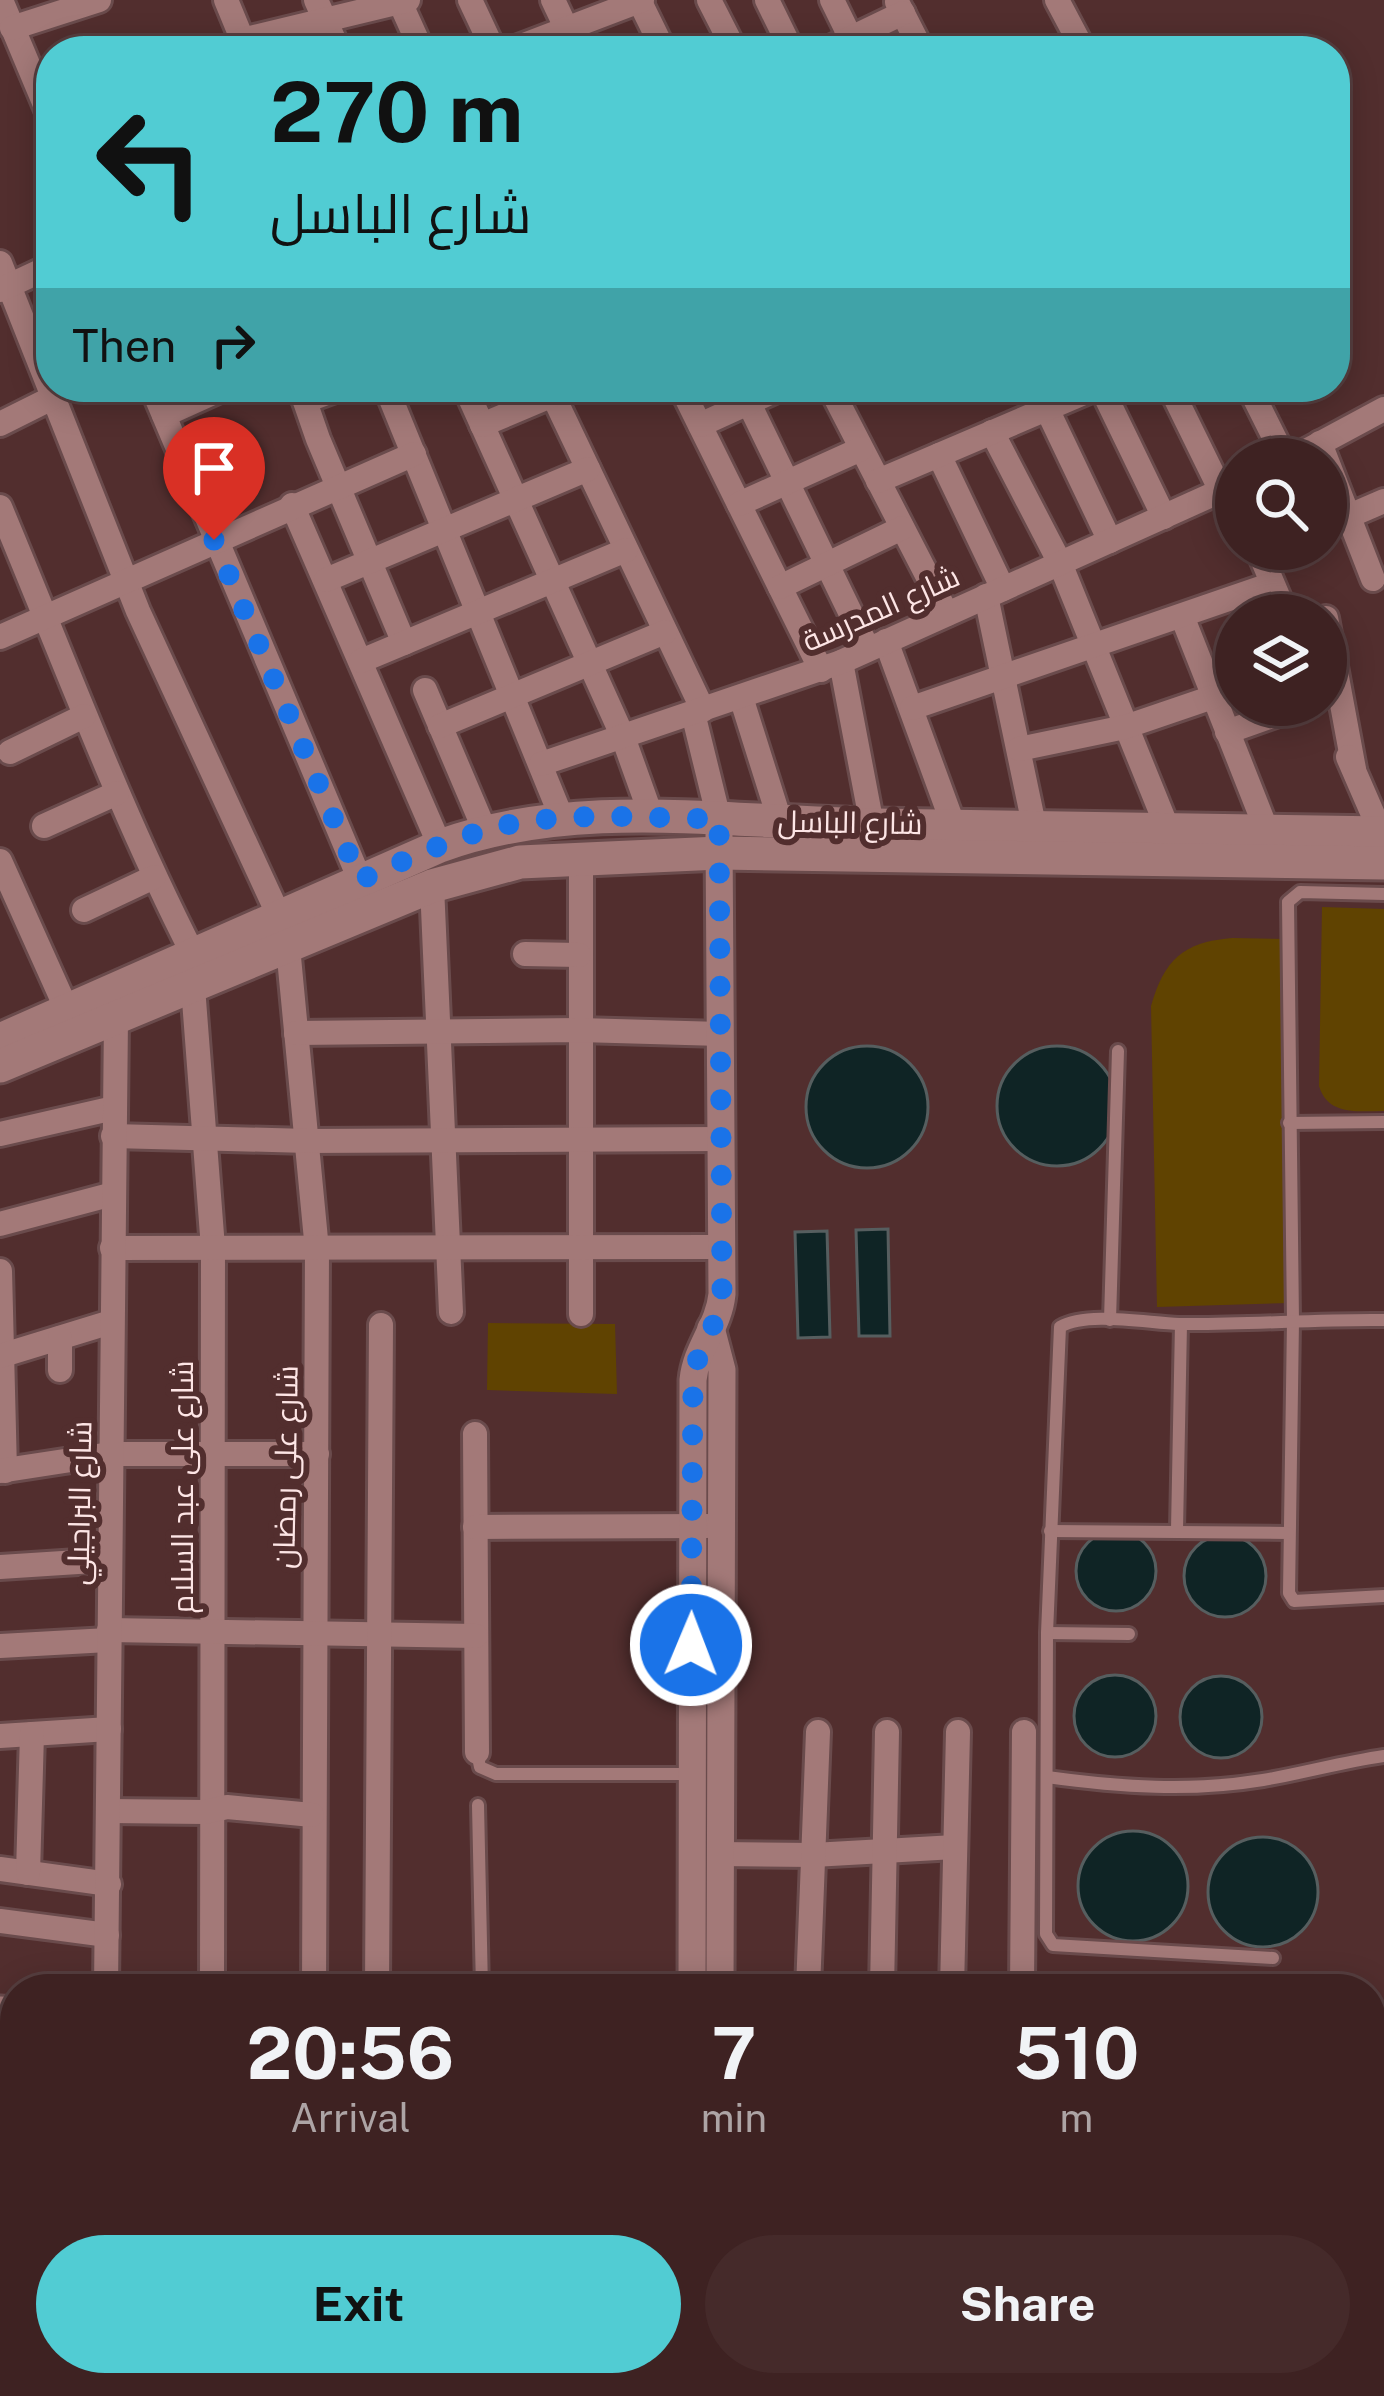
<!DOCTYPE html>
<meta charset="utf-8">
<style>
:root{--surface:#3e2222;--page:#452a2a;--text:#f1f3f6;--muted:#ada4a5;--line:#573f40;--accent:#51ccd3}
body{margin:0;font-family:"Public Sans",Cairo,sans-serif;background:var(--page);color:var(--text);height:100vh;display:flex;flex-direction:column;font-size:45px;white-space:nowrap}
*{box-sizing:border-box;margin:0}
p{font-size:39px;color:var(--muted)}
.icon{flex:none;width:66px;height:66px;fill:none;stroke:currentColor;stroke-width:2;stroke-linecap:round;stroke-linejoin:round}
.map{position:relative;flex:1;overflow:hidden}
.drawer{position:absolute;left:0px;top:1974px;width:1386px;height:423px;display:flex;flex-direction:column;background:var(--surface);border-radius:48px 48px 0 0;box-shadow:0 6px 30px #0003,0 0 0 3px var(--line)}
.drawer>*{flex:none}
.guide{position:absolute;left:36px;top:36px;width:1314px;height:366px;border-radius:48px;box-shadow:0 6px 30px #0003,0 0 0 3px var(--line);background:#51ccd3;color:#111;overflow:hidden}
.controls{position:absolute;left:1215px;top:438px;display:grid;gap:24px}
.controls a{display:grid;place-items:center;width:132px;height:132px;border-radius:50%;background:var(--surface);box-shadow:0 6px 30px #0003,0 0 0 3px var(--line);font-size:60px}
.pin{position:absolute;display:grid;place-items:center;width:102px;height:102px;color:#fff;margin:-123px -51px;border-radius:50% 50% 50% 0;rotate:-45deg;box-shadow:0 0 12px #0007}
.pin .icon{rotate:45deg}
.me{position:absolute;width:132px;margin:-66px;rotate:1deg;stroke-linejoin:round;filter:drop-shadow(0 0 9px #0008)}
.turn{display:flex;align-items:center;gap:42px;height:252px;padding:0 36px;font-size:54px}
.turn .icon{width:156px;height:156px;stroke-width:2.5}
.turn b{display:block;font-size:84px;line-height:102px}
.then{display:flex;align-items:center;height:114px;padding:0 36px;background:#0003;gap:24px;font-size:45px}
.eta{display:flex;justify-content:space-evenly;align-items:center;height:204px;text-align:center}
.eta b{font-size:72px;font-weight:700;line-height:84px}
.primary-button{display:flex;gap:24px;margin-top:auto;padding:24px 36px}
.primary-button a{flex:1;height:138px;border-radius:72px;background:var(--accent);color:#111;font-size:48px;font-weight:700;line-height:138px;text-align:center}
.primary-button a+a{background:var(--page);color:var(--text)}
.map>svg:first-child{display:block}
.green{fill:#604301}
.water{fill:#0f2425;stroke:#565e5f;stroke-width:3}
.lines{fill:none;stroke-linecap:round;stroke-linejoin:round}
.service-casing{stroke:#6a4b4c;stroke-width:18}
.minor-casing{stroke:#6a4b4c;stroke-width:30}
.tertiary-casing{stroke:#6a4b4c;stroke-width:33}
.secondary-casing{stroke:#6a4b4c;stroke-width:39}
.service{stroke:#a37978;stroke-width:12}
.minor{stroke:#a37978;stroke-width:24}
.tertiary{stroke:#a37978;stroke-width:27}
.secondary{stroke:#a37978;stroke-width:33}
.route{stroke:#1a73e8;stroke-width:21;stroke-dasharray:0 37.8}
.labels{text-anchor:middle;stroke-width:12;stroke-linejoin:round;paint-order:stroke}
.street-label{font-size:30px;fill:#fde5e5;stroke:#522e2e}
</style>
<div class="map">
<svg width="1384" height="2396" viewBox="0 0 1384 2396">
<rect width="100%" height="100%" fill="#522e2e"/>
<g class="green">
<path d="M1322,907L1384,909V1111C1358,1111 1328,1116 1319,1086Z"/>
<path d="M1232,938L1290,939L1289,1303L1157,1307L1151,1006C1164,960 1183,942 1232,938Z"/>
<polygon points="488,1323 615,1324 617,1394 487,1390"/>
</g>
<g class="water">
<circle cx="1057" cy="1106" r="60"/>
<circle cx="867" cy="1107" r="61"/>
<polygon points="888,1229 890,1336 859,1336 856,1230"/>
<polygon points="827,1231 830,1337 798,1338 795,1232"/>
<circle cx="1116" cy="1571" r="40"/>
<circle cx="1225" cy="1576" r="41"/>
<circle cx="1115" cy="1716" r="41"/>
<circle cx="1221" cy="1717" r="41"/>
<circle cx="1133" cy="1886" r="55"/>
<circle cx="1263" cy="1892" r="55"/>
</g>
<g class="lines">
<g class="service-casing">
<g id="service">
<polyline points="1384,894 1300,892 1288,902 1293,1321 1289,1593 1294,1601 1384,1596"/>
<polyline points="1289,1123 1384,1122"/>
<polyline points="1110,1320 1118,1051"/>
<polyline points="1177,1530 1181,1324"/>
<polyline points="1050,1531 1288,1533"/>
<polyline points="1047,1633 1129,1634"/>
<polyline points="477,1752 480,1767 496,1774 692,1774"/>
<path d="M1047,1777C1119,1787 1191,1792 1263,1780C1304,1773 1343,1762 1384,1756"/>
<polyline points="478,1805 482,1989"/>
<path d="M1273,1958L1053,1945L1046,1934L1047,1633L1060,1327C1087,1311 1147,1323 1179,1324C1247,1325 1316,1319 1384,1320"/>
</g>
</g>
<g class="minor-casing">
<g id="minor">
<polyline points="1,0 51,119"/>
<polyline points="226,0 247,51"/>
<polyline points="316,0 339,51"/>
<polyline points="399,0 422,51"/>
<polyline points="470,0 494,51"/>
<polyline points="553,0 577,51"/>
<polyline points="639,0 664,51"/>
<polyline points="709,0 735,51"/>
<polyline points="767,0 792,51"/>
<polyline points="832,0 857,51"/>
<polyline points="1057,0 1084,51"/>
<polyline points="897,2 922,51"/>
<polyline points="12,28 99,0"/>
<polyline points="242,40 408,0"/>
<polyline points="508,51 642,0"/>
<polyline points="824,51 903,13"/>
<polyline points="0,263 138,611 279,916"/>
<polyline points="0,290 51,266"/>
<polyline points="152,387 360,880"/>
<polyline points="300,387 318,439 404,643"/>
<polyline points="386,387 563,821"/>
<polyline points="465,387 623,737 652,818"/>
<polyline points="549,387 703,710"/>
<polyline points="681,387 821,670"/>
<polyline points="741,387 868,649"/>
<polyline points="830,387 947,614"/>
<polyline points="1101,387 1164,517"/>
<polyline points="1170,387 1221,491"/>
<polyline points="1249,387 1285,459"/>
<polyline points="305,401 343,387"/>
<polyline points="1047,409 1110,541"/>
<polyline points="164,415 226,387"/>
<polyline points="0,424 54,397"/>
<polyline points="482,425 553,395"/>
<polyline points="700,425 783,387"/>
<polyline points="992,432 1060,563 1167,827"/>
<polyline points="1320,443 1373,579"/>
<polyline points="939,455 1003,589"/>
<polyline points="1291,459 1384,409"/>
<polyline points="878,481 1098,387"/>
<polyline points="739,504 861,449"/>
<polyline points="292,505 440,846"/>
<path d="M0,507C63,657 119,809 193,954"/>
<polyline points="1326,526 1384,501"/>
<polyline points="1258,549 1286,615"/>
<polyline points="326,580 588,469"/>
<polyline points="780,587 902,528"/>
<polyline points="986,596 1034,825"/>
<polyline points="1182,616 1267,831"/>
<polyline points="1326,618 1354,769"/>
<polyline points="0,637 414,454"/>
<polyline points="886,641 953,824"/>
<polyline points="361,661 626,550"/>
<polyline points="841,662 872,825"/>
<polyline points="425,690 485,831"/>
<polyline points="741,697 780,821"/>
<polyline points="912,708 1272,584"/>
<polyline points="693,713 719,819"/>
<polyline points="440,726 665,632"/>
<polyline points="1227,732 1303,705"/>
<polyline points="1019,749 1125,727 1213,697"/>
<polyline points="10,752 84,716"/>
<polyline points="1348,757 1381,833"/>
<polyline points="541,764 841,662 1236,484"/>
<polyline points="44,826 117,793"/>
<polyline points="581,857 581,1314"/>
<polyline points="0,861 67,1010"/>
<polyline points="432,886 451,1312"/>
<polyline points="84,910 154,877"/>
<polyline points="288,947 317,1250 314,1989"/>
<polyline points="525,954 579,955"/>
<polyline points="193,987 213,1248 212,1989"/>
<polyline points="296,1033 580,1030 721,1034"/>
<polyline points="0,1134 114,1108"/>
<polyline points="113,1136 308,1141 721,1139"/>
<polyline points="0,1224 113,1194"/>
<polyline points="112,1248 721,1247"/>
<polyline points="0,1271 5,1471"/>
<polyline points="0,1356 111,1322"/>
<polyline points="60,1370 60,1338"/>
<polyline points="475,1434 477,1752"/>
<polyline points="0,1471 110,1454 317,1454"/>
<polyline points="475,1527 707,1526"/>
<polyline points="0,1567 109,1560"/>
<polyline points="109,1630 476,1636"/>
<polyline points="0,1646 108,1640"/>
<polyline points="0,1736 109,1729"/>
<polyline points="109,1811 205,1812 227,1807 312,1815"/>
<polyline points="719,1854 813,1855 955,1847"/>
<polyline points="0,1869 109,1884"/>
<polyline points="28,1873 32,1734"/>
<polyline points="0,1921 107,1935"/>
<polyline points="106,1989 116,1018"/>
<polyline points="377,1989 381,1325"/>
<polyline points="808,1989 818,1732"/>
<polyline points="882,1989 887,1732"/>
<polyline points="952,1989 958,1732"/>
<polyline points="1022,1989 1024,1732"/>
<polyline points="0,2137 15,2137"/>
<polyline points="1371,2201 1384,2175"/>
<polyline points="0,2234 15,2233"/>
<polyline points="1371,2312 1384,2315"/>
<polyline points="0,2346 15,2346"/>
<polyline points="61,2382 61,2396"/>
<polyline points="312,2382 313,2396"/>
<polyline points="383,2382 384,2396"/>
<polyline points="882,2382 883,2396"/>
<polyline points="990,2382 991,2396"/>
<polyline points="480,2396 480,2382"/>
<polyline points="642,2396 643,2382"/>
<polyline points="779,2396 779,2382"/>
<polyline points="1069,2396 1071,2382"/>
<polyline points="1298,2396 1299,2382"/>
</g>
</g>
<g class="tertiary-casing">
<g id="tertiary">
<polyline points="711,1328 722,1370 720,1989"/>
<path d="M692,1989L693,1380C696,1348 719,1326 722,1294L719,835"/>
<polyline points="579,2396 580,2382"/>
</g>
</g>
<g class="secondary-casing">
<g id="secondary">
<path d="M0,1040L440,846C577,796 731,823 874,825C1044,827 1214,830 1384,833"/>
<polyline points="0,1066 432,886 520,862 719,853 1384,863"/>
<polyline points="0,2013 15,2014"/>
<polyline points="1371,2058 1384,2059"/>
</g>
</g>
<use href="#service" class="service"/>
<use href="#minor" class="minor"/>
<use href="#tertiary" class="tertiary"/>
<use href="#secondary" class="secondary"/>
</g>
<g class="lines">
<path class="route" d="M214,540L360,880C402,862 445,841 489,829C561,810 645,818 719,819L722,1294C719,1326 696,1348 693,1380L691,1645"/>
</g>
<g class="labels">
<g class="street-label">
<text transform="translate(881 609) rotate(-24)" y="10">شارع المدرسة</text>
<text transform="translate(850 823) rotate(1)" y="10">شارع الباسل</text>
<text transform="translate(286 1467) rotate(-89)" y="10">شارع على رمضان</text>
<text transform="translate(183 1487) rotate(-90)" y="10">شارع على عبد السلام</text>
<text transform="translate(80 1503) rotate(-89)" y="10">شارع البراجيلي</text>
</g>
</g>
</svg>
<div class="controls">
<a><svg class="icon" aria-label="search" viewBox="0 0 24 24"><circle cx="10" cy="10" r="6"/><path d="M15 15l6 6"/></svg></a>
<a><svg class="icon" aria-label="layers" viewBox="0 0 24 24"><path d="M12 4l9 5-9 5-9-5zM3 14l9 5 9-5"/></svg></a>
</div>
<div class="pin" style="left:214px;top:540px;background:#d93025"><svg class="icon" aria-label="arrive" viewBox="0 0 24 24"><path d="M6 21V4h12l-3 4 3 4H6"/></svg></div>
<svg class="me" style="left:691px;top:1645px" viewBox="-20 -20 40 40"><circle r="17" fill="#1a73e8" stroke="#fff" stroke-width="3"/><path d="M0-11L8 9 0 5-8 9z" fill="#fff"/></svg>
<div class="guide">
<div class="turn"><svg class="icon" aria-label="left" viewBox="0 0 24 24"><path d="M17 20v-9H6M10 6l-5 5 5 5"/></svg><div><b>270 m</b>شارع الباسل</div></div>
<div class="then">Then<svg class="icon" aria-label="right" viewBox="0 0 24 24"><path d="M7 20v-9h11M14 6l5 5-5 5"/></svg></div>
</div>
<section class="drawer">
<div class="eta">
<div><b>20:56</b><p>Arrival</p></div>
<div><b>7</b><p>min</p></div>
<div><b>510</b><p>m</p></div>
</div>
<div class="primary-button"><a>Exit</a><a>Share</a></div>
</section>
</div>
